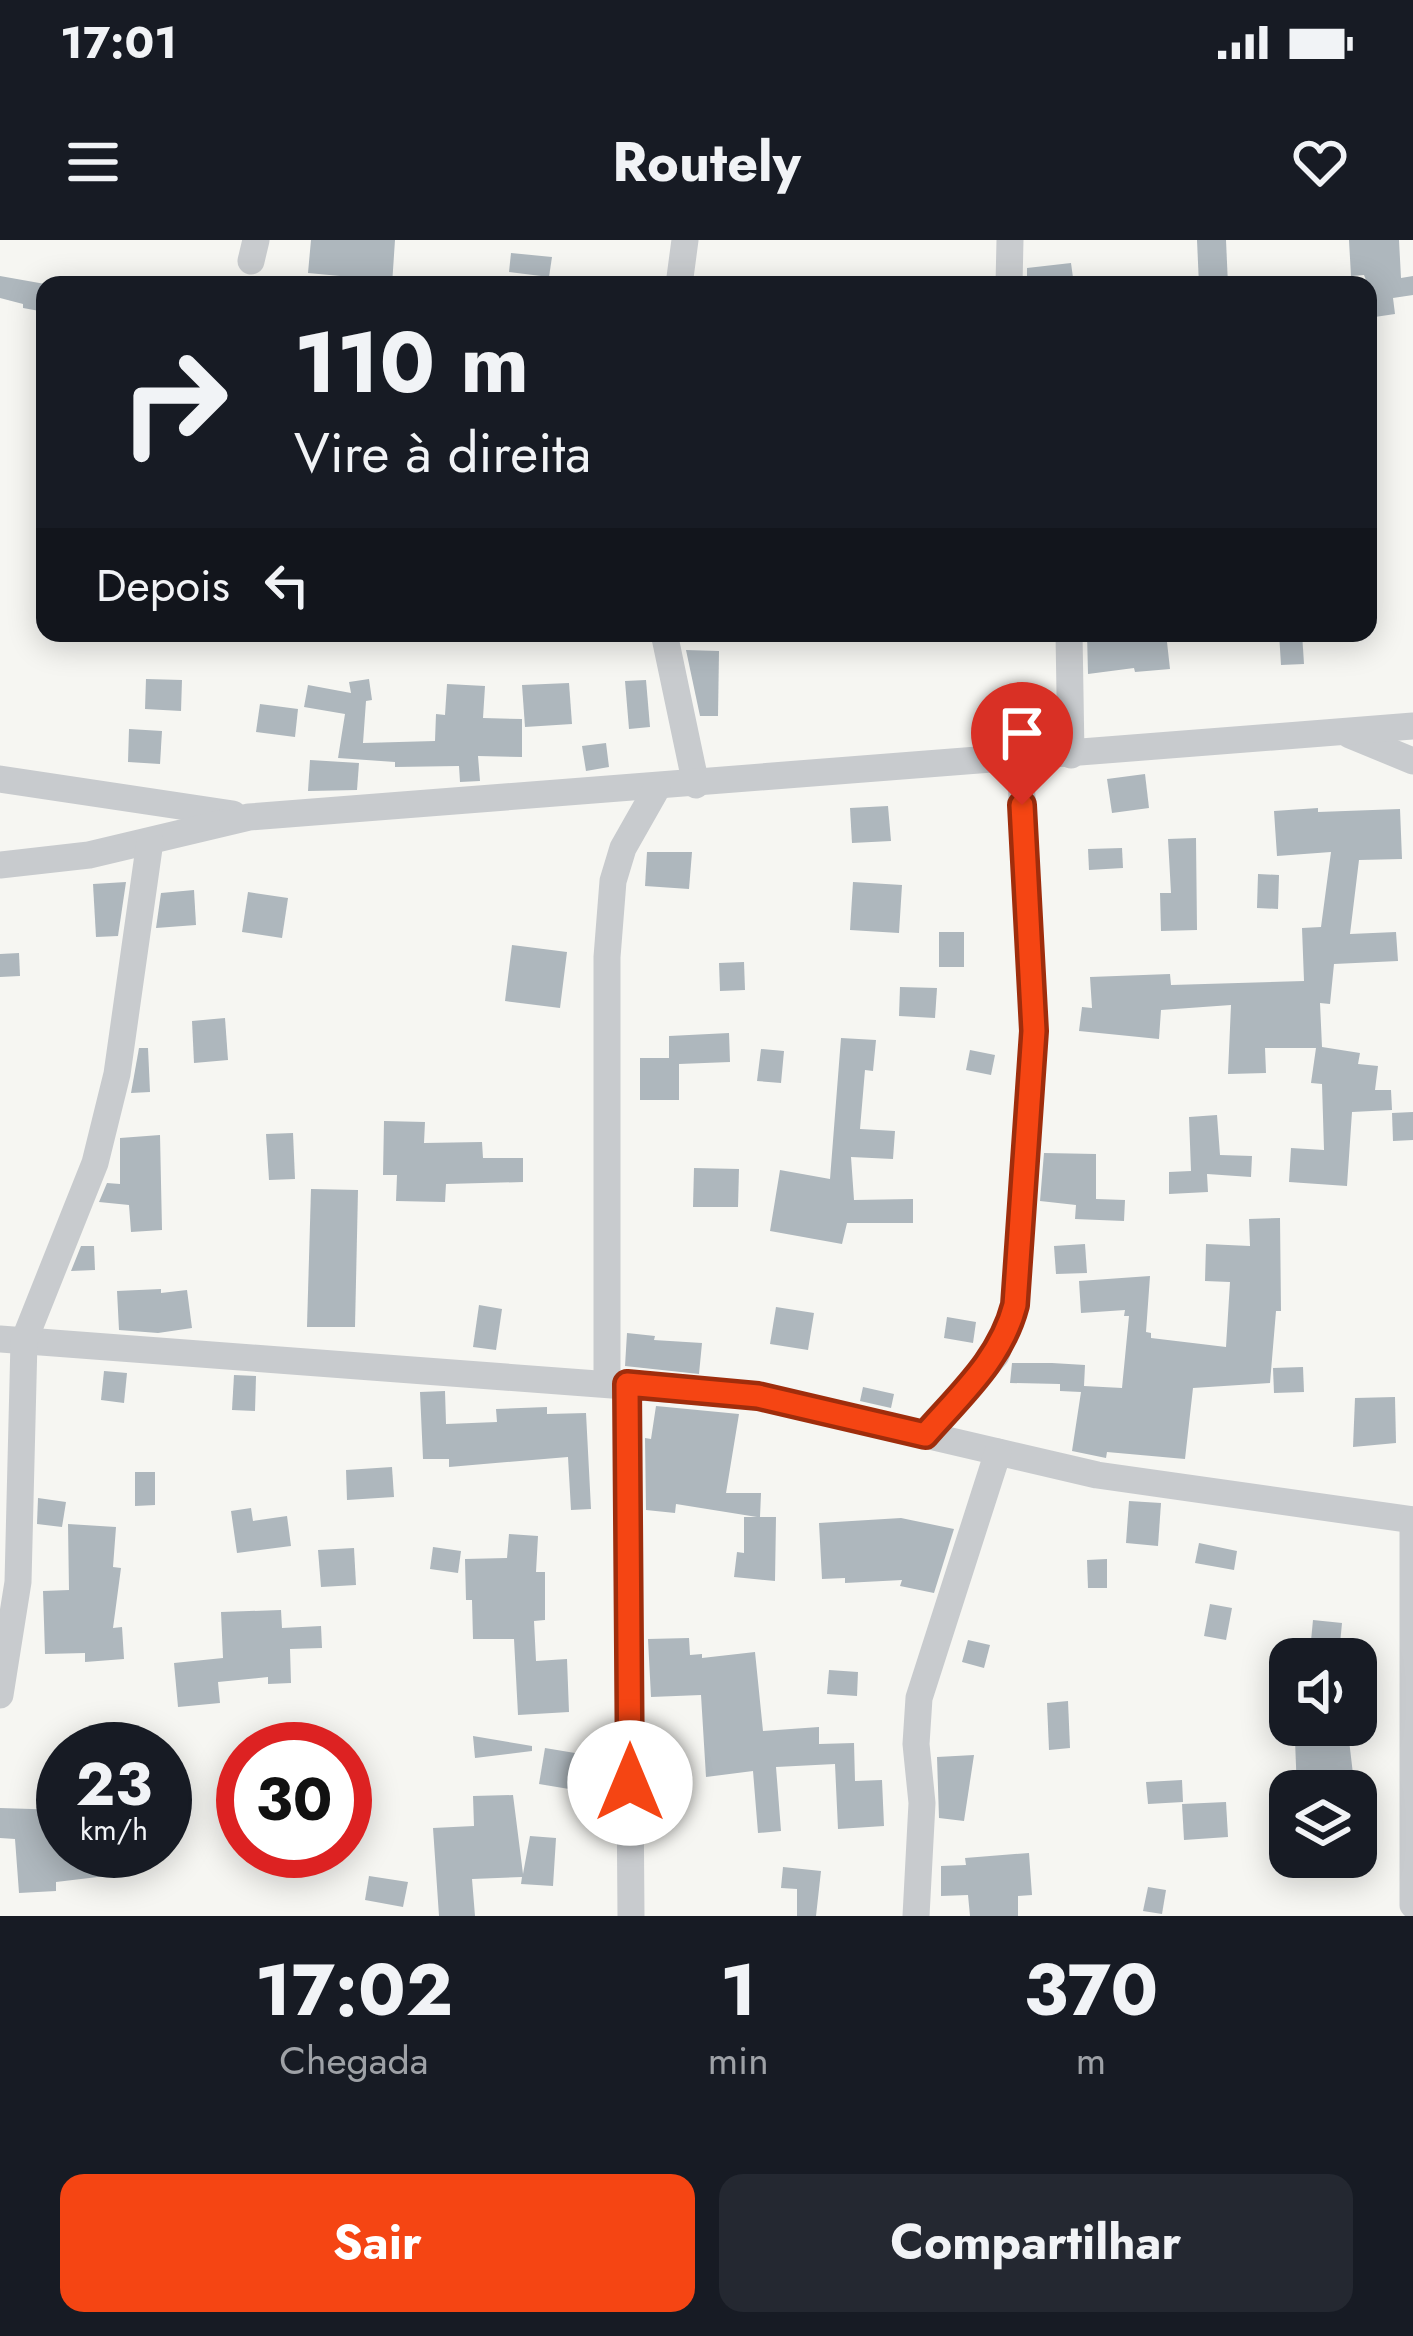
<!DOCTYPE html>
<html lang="pt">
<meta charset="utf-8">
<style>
:root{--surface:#171b24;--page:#242831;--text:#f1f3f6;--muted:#9ea1a6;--accent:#f54513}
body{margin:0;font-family:Jost,sans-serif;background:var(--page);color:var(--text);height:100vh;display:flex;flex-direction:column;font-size:45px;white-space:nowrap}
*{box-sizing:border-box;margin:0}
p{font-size:39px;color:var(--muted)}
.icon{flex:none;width:66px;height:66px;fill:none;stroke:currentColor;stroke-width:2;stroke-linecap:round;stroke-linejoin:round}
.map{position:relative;height:1676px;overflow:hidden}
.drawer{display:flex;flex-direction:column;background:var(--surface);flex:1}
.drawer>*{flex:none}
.top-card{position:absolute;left:36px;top:36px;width:1341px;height:366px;border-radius:24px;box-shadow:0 6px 30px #0003;background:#171b24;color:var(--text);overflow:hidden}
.tools{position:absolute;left:1269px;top:1398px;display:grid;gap:24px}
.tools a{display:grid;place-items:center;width:108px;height:108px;border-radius:24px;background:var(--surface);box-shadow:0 6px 30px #0003;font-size:60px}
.speed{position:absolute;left:36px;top:1482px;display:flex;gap:24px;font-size:60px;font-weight:700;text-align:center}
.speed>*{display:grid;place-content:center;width:156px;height:156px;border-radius:50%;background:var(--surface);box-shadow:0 6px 30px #0003;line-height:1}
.speed small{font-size:30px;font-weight:400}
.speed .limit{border:18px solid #d22;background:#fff;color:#111}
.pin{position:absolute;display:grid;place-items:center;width:102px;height:102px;color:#fff;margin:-123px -51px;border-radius:50% 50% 50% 0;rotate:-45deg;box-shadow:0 0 12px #0007}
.pin .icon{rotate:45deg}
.me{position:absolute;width:132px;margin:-66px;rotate:0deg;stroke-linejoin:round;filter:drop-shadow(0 0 9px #0008)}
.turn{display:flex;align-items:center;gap:42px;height:252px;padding:0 60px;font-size:54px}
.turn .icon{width:156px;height:156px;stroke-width:2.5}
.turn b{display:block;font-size:84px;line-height:102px}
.then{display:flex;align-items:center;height:114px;padding:0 60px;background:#0003;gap:24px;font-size:45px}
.eta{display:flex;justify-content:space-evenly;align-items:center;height:204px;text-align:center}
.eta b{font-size:72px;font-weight:700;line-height:84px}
.cta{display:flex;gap:24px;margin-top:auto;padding:24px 60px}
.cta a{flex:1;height:138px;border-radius:24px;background:var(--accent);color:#fff;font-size:48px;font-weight:700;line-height:138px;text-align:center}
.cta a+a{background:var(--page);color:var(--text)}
.status{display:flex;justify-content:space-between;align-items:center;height:84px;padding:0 60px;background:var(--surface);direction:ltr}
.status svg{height:33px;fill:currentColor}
header{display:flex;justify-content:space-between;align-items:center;height:156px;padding:0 60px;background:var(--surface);font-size:54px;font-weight:700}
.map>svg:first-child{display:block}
.building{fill:#aeb7bd}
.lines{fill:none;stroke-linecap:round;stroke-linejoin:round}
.minor{stroke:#c8cbce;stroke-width:27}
.route-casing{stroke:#9f2d0c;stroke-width:30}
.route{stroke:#f54513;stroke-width:21}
</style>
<div class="status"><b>17:01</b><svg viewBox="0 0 49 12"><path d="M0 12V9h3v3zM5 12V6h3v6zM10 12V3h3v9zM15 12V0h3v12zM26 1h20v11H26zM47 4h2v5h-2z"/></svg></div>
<header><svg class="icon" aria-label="menu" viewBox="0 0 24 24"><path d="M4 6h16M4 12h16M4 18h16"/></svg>Routely<svg class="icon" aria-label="heart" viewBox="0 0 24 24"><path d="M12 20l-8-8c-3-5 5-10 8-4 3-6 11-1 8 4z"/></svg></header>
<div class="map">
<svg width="1413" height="1676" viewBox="0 0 1413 1676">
<rect width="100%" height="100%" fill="#f6f6f2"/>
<g class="building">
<polygon points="311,0 395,0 392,45 338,45 340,36 308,33"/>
<polygon points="1197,0 1226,0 1228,45 1199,45"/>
<polygon points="1349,0 1399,0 1401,38 1413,36 1413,55 1393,58 1395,74 1368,78 1368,45 1364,35 1351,36"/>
<polygon points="511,13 552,17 549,37 509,32"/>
<polygon points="1071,23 1074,45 1027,45 1027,28"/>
<polygon points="0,36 45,44 45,72 23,68 23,64 0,58"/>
<polygon points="1087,393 1110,393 1111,398 1166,393 1170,429 1135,432 1134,428 1088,434"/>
<polygon points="1279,393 1302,393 1304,424 1281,425"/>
<polygon points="686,410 719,411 718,476 700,476"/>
<polygon points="146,439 182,440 181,471 145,469"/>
<polygon points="369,439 372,460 366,461 363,503 435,501 436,474 445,475 447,444 485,446 483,478 522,479 522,517 478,516 480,541 460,542 459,526 395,527 395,522 338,518 345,474 304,467 308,445 351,453 349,442"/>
<polygon points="646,440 650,487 629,489 625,441"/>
<polygon points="569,443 572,484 525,487 522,445"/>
<polygon points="260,464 298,469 295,497 256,492"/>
<polygon points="129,489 162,491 160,524 128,522"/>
<polygon points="606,503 609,527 586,531 582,506"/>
<polygon points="310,520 359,523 357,550 308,551"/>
<polygon points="1145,534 1149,568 1112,573 1107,539"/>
<polygon points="888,566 891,601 852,603 850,568"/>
<polygon points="1318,568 1318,572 1400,569 1402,619 1359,620 1350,694 1396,692 1398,721 1334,724 1330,764 1320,763 1322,807 1360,813 1358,824 1378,826 1375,850 1391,850 1392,870 1352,872 1347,946 1289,942 1291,908 1324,910 1322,844 1311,843 1316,808 1265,808 1266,833 1228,834 1231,765 1161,770 1159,799 1079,791 1082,767 1092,768 1090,737 1170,734 1171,745 1304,741 1302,688 1321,687 1331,612 1277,616 1274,571"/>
<polygon points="1196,598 1197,690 1161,691 1160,653 1171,653 1168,599"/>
<polygon points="1122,608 1123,628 1089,630 1088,609"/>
<polygon points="647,612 692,612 689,649 645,646"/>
<polygon points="1258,634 1279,635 1278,669 1257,668"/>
<polygon points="126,642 118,696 96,697 93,644"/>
<polygon points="853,642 902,645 899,693 850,690"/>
<polygon points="194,650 196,685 156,688 161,653"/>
<polygon points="248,652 288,658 282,698 242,692"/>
<rect x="939" y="692" width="25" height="35"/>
<polygon points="512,705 567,712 560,768 505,761"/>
<polygon points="19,713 20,736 0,737 0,714"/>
<polygon points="744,722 745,750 720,751 719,723"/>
<polygon points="900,747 937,748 935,778 899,776"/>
<polygon points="225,778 228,820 194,823 192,781"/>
<polygon points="729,793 730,822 679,824 679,860 640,860 640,818 669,818 669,796"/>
<polygon points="841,798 876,800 873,831 865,830 860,889 895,891 893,919 851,917 854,960 913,959 913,983 847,983 842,1004 770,991 780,930 830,939"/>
<polygon points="139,808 148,808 150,852 131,853"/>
<polygon points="761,809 784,811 781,843 757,841"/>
<polygon points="970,810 995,815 991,835 966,830"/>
<polygon points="1413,872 1413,900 1393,901 1392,873"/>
<polygon points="1217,875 1220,915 1252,916 1251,937 1207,934 1208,952 1169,954 1169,932 1191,931 1189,877"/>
<polygon points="384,881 425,882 424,903 482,902 483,918 523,918 523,942 446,944 445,962 396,961 397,935 383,935"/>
<polygon points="293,893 295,939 269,940 266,894"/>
<polygon points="160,895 162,990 131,992 129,965 99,962 107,943 120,944 120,898"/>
<polygon points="1044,913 1096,914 1096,959 1125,960 1124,981 1075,979 1076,965 1040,961"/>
<polygon points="694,928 739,929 738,967 693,967"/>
<polygon points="311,949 358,950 355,1087 307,1087"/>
<polygon points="1280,978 1281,1071 1276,1071 1270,1143 1193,1148 1185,1219 1107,1212 1106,1218 1072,1211 1081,1152 1060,1151 1060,1144 1010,1143 1012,1123 1052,1123 1085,1125 1084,1146 1122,1148 1129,1076 1124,1076 1125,1070 1081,1073 1079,1041 1150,1036 1146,1092 1151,1093 1151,1098 1226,1107 1230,1042 1205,1041 1206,1004 1250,1006 1249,979"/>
<polygon points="1085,1004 1087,1033 1056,1034 1054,1006"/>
<polygon points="81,1006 94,1006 95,1030 71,1031"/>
<polygon points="161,1049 161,1053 187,1050 192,1088 158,1093 119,1090 117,1051"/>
<polygon points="479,1065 502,1069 496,1110 473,1107"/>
<polygon points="776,1067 814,1073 808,1110 770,1104"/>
<polygon points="947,1077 976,1082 973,1103 944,1098"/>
<polygon points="627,1093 655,1096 654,1100 702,1103 699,1134 625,1126"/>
<polygon points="1303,1127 1304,1152 1274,1153 1273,1128"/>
<polygon points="104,1131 127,1133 124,1163 101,1160"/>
<polygon points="234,1135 256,1136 255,1171 232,1170"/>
<polygon points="863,1147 894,1154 891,1168 860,1161"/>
<polygon points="445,1151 446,1184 497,1182 496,1169 547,1167 547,1174 586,1173 591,1269 571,1270 568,1217 449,1227 449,1219 423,1219 420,1152"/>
<polygon points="1395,1157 1396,1203 1353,1207 1355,1158"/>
<polygon points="656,1166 739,1174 726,1253 761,1253 760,1277 776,1277 775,1341 734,1337 737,1312 744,1313 744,1277 757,1277 676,1264 675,1273 646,1270 645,1198 651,1199"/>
<polygon points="392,1227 394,1257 347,1260 346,1230"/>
<polygon points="135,1232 155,1232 155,1265 135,1266"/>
<polygon points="38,1258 66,1262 62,1287 37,1284"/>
<polygon points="1129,1261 1161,1263 1158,1306 1126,1303"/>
<polygon points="251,1268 253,1281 287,1276 291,1306 237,1313 231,1271"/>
<polygon points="901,1278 954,1289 934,1353 900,1346 902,1340 845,1343 845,1338 822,1339 819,1283"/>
<polygon points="68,1284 116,1287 113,1327 121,1328 113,1388 122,1387 124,1419 85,1422 85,1413 45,1414 43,1351 69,1350"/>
<polygon points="509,1294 538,1296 536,1332 545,1332 545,1380 534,1381 536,1421 567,1419 569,1472 518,1475 514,1399 473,1399 472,1360 466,1360 465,1319 507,1318"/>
<polygon points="1199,1303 1237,1311 1234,1330 1195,1323"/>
<polygon points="433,1307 461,1311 458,1333 430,1329"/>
<polygon points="354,1308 356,1345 321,1347 318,1310"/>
<polygon points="1107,1319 1107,1348 1088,1348 1087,1320"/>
<polygon points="1210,1364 1232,1368 1226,1400 1204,1396"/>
<polygon points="281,1370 282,1388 321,1386 322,1408 290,1409 291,1443 268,1444 268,1437 218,1442 220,1463 178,1467 174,1423 223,1418 221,1372"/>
<polygon points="1313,1380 1342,1383 1339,1414 1310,1411"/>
<polygon points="689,1398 690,1415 702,1414 702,1418 755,1412 763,1491 819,1487 819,1504 854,1503 855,1541 882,1540 884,1586 838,1589 835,1524 776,1527 781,1591 758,1593 753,1531 706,1537 701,1455 651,1457 648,1399"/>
<polygon points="968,1400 990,1405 984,1428 962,1422"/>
<polygon points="829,1430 858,1432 857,1456 827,1454"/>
<polygon points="1068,1461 1070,1508 1049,1510 1047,1463"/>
<polygon points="473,1496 532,1506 532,1511 475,1518"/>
<polygon points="1321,1499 1349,1500 1355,1551 1333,1551 1332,1543 1315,1542 1314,1551 1297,1551 1295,1500"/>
<polygon points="545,1508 581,1514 575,1550 539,1544"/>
<polygon points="974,1515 964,1581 939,1578 937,1517"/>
<polygon points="1182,1540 1183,1562 1148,1564 1146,1542"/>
<polygon points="513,1555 523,1634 530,1596 556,1598 553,1646 521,1644 522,1637 472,1639 475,1676 439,1676 433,1588 474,1586 473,1556"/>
<polygon points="1226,1562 1228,1597 1184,1600 1182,1564"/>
<polygon points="0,1568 63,1570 63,1611 103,1611 106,1636 56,1642 56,1651 19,1653 15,1599 0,1598"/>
<polygon points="1029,1613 1032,1655 1018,1656 1018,1676 970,1676 968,1655 941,1656 941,1626 966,1625 965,1618"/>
<polygon points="783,1627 821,1631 816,1676 797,1676 797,1649 781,1648"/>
<polygon points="369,1636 408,1642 403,1667 365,1660"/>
<polygon points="1148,1647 1166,1650 1162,1674 1143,1671"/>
</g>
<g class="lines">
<g class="minor">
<polyline points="251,21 256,0"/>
<polyline points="679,45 685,0"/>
<polyline points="1009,45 1010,0"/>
<polyline points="664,393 696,545"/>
<polyline points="1069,393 1071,515"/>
<polyline points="1350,495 1413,521"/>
<polyline points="0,539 233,574"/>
<polyline points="0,625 89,615 249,577 1413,486"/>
<polyline points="0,1099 758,1156 1097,1235 1413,1280"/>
<polyline points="607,1142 607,717 613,641 623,608 657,548"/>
<polyline points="627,1144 631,1676"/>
<polyline points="925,1195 996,1115 1015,1065 1034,791 1020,519"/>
<polyline points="1413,1280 1413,1665"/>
<polyline points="0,1455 18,1342 24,1101 95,923 117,834 150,601"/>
<polyline points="916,1676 922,1563 916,1504 919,1458 998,1212"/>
</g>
</g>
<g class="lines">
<g class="route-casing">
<path id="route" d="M630,1543L627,1144L758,1156L925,1195C961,1154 1001,1119 1015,1065L1034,791L1022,565"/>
</g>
<use href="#route" class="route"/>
</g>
</svg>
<div class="tools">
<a><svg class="icon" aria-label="sound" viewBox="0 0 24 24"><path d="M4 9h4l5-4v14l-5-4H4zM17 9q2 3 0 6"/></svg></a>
<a><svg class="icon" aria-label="layers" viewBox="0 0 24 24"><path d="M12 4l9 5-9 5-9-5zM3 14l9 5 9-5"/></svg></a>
</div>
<div class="speed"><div>23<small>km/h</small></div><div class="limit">30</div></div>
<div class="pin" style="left:1022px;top:565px;background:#d93025"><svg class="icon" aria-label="arrive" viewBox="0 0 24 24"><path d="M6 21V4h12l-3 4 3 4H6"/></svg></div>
<svg class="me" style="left:630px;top:1543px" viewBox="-20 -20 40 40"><circle r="19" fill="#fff"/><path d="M0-13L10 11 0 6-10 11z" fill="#f54513"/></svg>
<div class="top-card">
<div class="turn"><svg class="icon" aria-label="right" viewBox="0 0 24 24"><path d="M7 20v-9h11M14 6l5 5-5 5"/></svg><div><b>110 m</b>Vire à direita</div></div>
<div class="then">Depois<svg class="icon" aria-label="left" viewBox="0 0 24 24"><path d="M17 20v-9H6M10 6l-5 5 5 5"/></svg></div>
</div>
</div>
<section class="drawer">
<div class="eta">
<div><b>17:02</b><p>Chegada</p></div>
<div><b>1</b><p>min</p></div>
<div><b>370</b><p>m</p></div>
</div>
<div class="cta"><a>Sair</a><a>Compartilhar</a></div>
</section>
